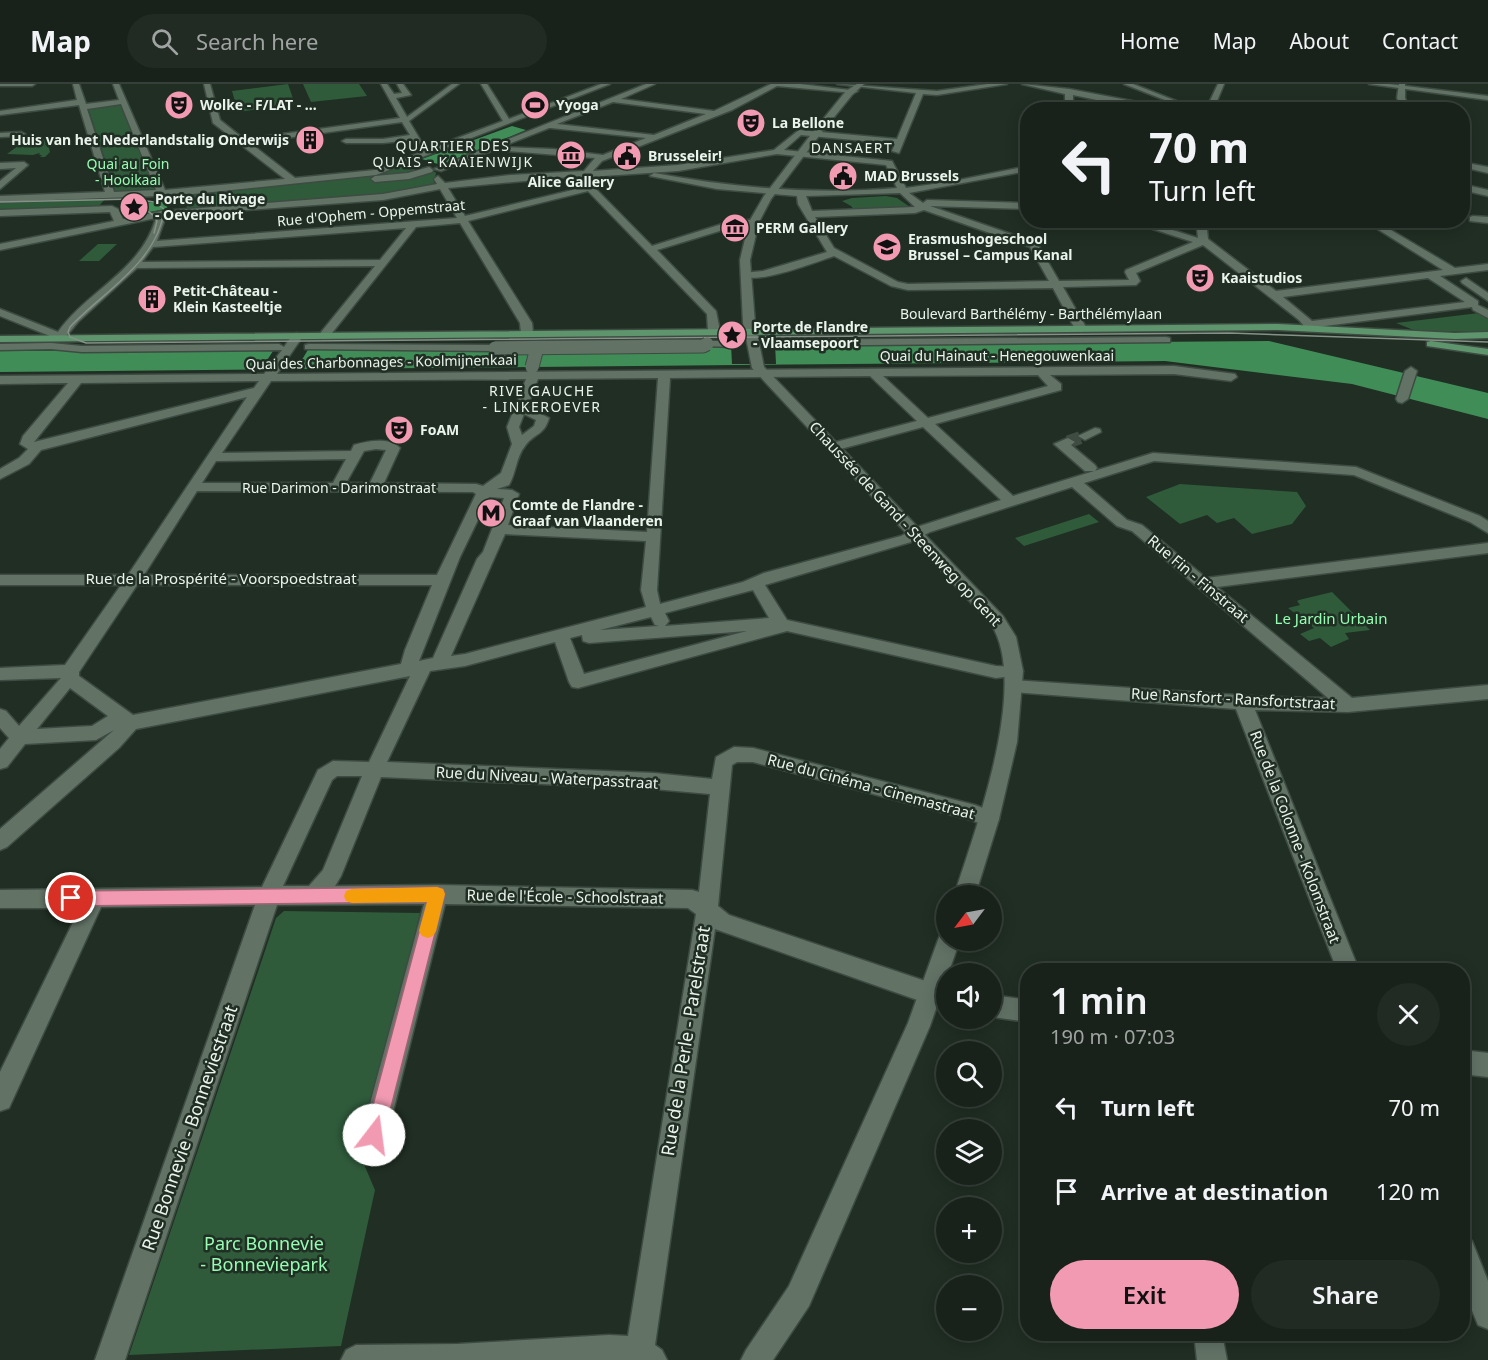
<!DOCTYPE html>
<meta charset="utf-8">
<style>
:root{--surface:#18221a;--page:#212a23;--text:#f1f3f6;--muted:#9fa4a2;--line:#363f39;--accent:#f19ab2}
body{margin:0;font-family:"Noto Sans",sans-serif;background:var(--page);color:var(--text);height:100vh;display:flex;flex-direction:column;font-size:22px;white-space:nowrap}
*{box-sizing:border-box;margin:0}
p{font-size:20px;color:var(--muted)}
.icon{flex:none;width:33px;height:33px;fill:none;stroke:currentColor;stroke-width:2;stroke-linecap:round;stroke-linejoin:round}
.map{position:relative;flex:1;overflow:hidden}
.drawer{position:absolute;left:1020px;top:879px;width:450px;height:378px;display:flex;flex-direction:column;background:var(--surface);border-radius:24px;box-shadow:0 3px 15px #0003,0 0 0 2px var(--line)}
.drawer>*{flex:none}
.hud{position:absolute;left:1020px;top:18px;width:450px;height:126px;border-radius:24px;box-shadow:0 3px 15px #0003,0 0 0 2px var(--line);background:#18221a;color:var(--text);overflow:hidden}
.needle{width:39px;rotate:238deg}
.fabs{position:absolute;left:936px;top:801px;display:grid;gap:12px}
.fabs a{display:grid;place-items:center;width:66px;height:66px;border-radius:50%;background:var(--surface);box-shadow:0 3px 15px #0003,0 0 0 2px var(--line);font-size:30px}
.pin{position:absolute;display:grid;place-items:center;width:51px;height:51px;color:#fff;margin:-26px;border:3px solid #fff;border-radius:50%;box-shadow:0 2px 6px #0007}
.me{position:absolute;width:66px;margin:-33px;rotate:15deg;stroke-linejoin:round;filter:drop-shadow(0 0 4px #0008)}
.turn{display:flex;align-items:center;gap:21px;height:126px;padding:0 30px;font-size:27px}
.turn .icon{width:78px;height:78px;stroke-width:2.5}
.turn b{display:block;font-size:42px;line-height:51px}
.round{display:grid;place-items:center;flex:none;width:63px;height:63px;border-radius:32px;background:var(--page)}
.headline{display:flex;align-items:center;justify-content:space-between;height:102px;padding:0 30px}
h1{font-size:36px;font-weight:600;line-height:45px}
.primary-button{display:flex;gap:12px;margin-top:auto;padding:12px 30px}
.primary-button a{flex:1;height:69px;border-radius:36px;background:var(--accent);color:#111;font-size:24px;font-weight:600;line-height:69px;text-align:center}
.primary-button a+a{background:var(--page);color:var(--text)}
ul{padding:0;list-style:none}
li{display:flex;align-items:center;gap:18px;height:84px;padding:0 30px}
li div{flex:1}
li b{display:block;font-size:22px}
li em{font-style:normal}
header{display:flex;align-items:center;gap:36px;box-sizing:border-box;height:84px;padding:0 30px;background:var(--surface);border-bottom:2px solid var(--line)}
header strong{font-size:28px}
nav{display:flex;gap:33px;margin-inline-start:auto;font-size:21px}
.search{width:420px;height:54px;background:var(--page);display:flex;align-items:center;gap:15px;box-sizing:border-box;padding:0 21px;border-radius:33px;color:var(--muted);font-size:22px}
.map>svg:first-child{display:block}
.green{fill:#2f5b3b}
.water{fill:#408d58}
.pier{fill:#202e23}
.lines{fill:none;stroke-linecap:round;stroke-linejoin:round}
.street-tunnel{stroke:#3e4c41;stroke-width:13;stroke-dasharray:13 6;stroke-linecap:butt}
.street-casing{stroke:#3e4b42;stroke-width:3}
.secondary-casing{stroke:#3e4b42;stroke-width:3}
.primary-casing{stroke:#3e4b42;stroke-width:3}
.street{fill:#627366;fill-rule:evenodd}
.secondary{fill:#627366;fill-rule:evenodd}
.primary{fill:#5e956d;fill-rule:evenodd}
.tram{stroke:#869288;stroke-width:1.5}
.street-bridge-casing{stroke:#3e4b42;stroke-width:15;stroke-linecap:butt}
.street-bridge{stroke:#627366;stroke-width:13}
.route{fill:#f19ab2;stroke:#9d6474;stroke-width:1.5}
.slow{fill:#f59e0b}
.labels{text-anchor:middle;stroke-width:5;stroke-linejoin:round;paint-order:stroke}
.far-poi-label{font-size:14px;font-weight:bold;fill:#eaf4ec;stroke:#202e23;text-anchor:start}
.far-neighbourhood-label{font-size:14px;letter-spacing:1.5px;fill:#eaf4ec;stroke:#202e23}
.far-park-label{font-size:14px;fill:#95fdb2;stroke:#202e23}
.far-street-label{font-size:14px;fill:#eaf4ec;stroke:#202e23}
.street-label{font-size:15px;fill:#eaf4ec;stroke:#202e23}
.park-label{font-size:15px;fill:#95fdb2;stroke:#202e23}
.near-street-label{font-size:18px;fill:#eaf4ec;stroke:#202e23}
.near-park-label{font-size:18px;fill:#95fdb2;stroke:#202e23}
</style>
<header>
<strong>Map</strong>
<div class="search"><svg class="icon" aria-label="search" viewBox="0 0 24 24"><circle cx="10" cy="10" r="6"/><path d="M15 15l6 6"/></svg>Search here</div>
<nav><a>Home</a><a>Map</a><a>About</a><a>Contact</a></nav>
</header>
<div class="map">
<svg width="1488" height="1276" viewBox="0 0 1488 1276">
<rect width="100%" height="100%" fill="#202e23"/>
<g class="green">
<polygon points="288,0 295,20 238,28 232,7"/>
<polygon points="303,0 359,0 367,12 311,18"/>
<polygon points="121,19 123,22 121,23 157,106 116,110 112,107 115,106 89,27 86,27 87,24"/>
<polygon points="44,55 47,57 45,61 48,60 50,68 45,73 40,73 42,71 39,71 40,69 33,71 7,70 22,59"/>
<polygon points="404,80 435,88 436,89 433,103 386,111 187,127 186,110 377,89"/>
<polygon points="886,112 897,114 910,123 907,125 855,127 851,122 842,117 852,114"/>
<polygon points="105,115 99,122 0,125 0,119"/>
<polygon points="98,160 117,160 99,177 79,177"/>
<polygon points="1479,229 1488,234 1488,248 1416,247 1396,239"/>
<polygon points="1180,400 1297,408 1306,422 1292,440 1252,450 1234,434 1217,439 1207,431 1180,440 1146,413"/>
<polygon points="1089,430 1099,438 1024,462 1015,454"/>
<polygon points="1332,508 1370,546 1345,549 1349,555 1331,563 1320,554 1309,557 1300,550 1314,544 1288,524 1300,521 1297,517 1299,516"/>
<polygon points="284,827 420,829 360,1071 375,1106 341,1262 129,1271 276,834"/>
</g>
<g class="water">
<polygon points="512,42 526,46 441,81 422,75"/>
<polygon points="165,118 168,125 125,132 121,119"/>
<polygon points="1269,257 1488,309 1488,335 1352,300 1165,277 0,288 0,267"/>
</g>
<g class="pier">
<polygon points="731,260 775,260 776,280 732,280"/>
<polygon points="275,264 309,264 297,284 262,284"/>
</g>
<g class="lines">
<polyline class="street-tunnel" points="1068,358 1085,352"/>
<g class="street-casing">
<g id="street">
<path d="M73,0H79L86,20L119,16L113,0H119L165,106L285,95L213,39L204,0H210L220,36L244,55L400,34L381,0H387L394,10L402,9L397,0H403L411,11L396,14L407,33L452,0H459L409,37L425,64L428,65L503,37L481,0H487L509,35L601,0H610L376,91L183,111L0,118V112L105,108L79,21L0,31V27L77,16ZM121,20L156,106L114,108L87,25ZM402,38L410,51L383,55H346L342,57L346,59H383L412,56L421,68L375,86L295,94L250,59Z"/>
<path d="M646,0H655L621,15L714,27L771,0H800L858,7L854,9L777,2L732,26L602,77L593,87L678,81L774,66L799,46L897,55L916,9L837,0L937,7L988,0H1007L937,11L923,10L899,69L892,67L895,60L801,51L784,66L892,77L906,104L954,97L1028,82V87L909,109L923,119L927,116L1028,119V125L930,122L1037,159L1059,197L1129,196L1125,188L1126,186L1193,158L1125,136H1141L1198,154L1196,136H1206L1208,155L1276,207L1443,186L1363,136H1374L1455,184L1488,180V186L1440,192L1478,217V221L1488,226V234L1473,226L1472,223L1317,243L1316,247H1308L1299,236L1203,161L1136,189L1140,197L1136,201L1063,203L1087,245L1081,248L1075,245L1053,204L908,206L891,202L834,172C816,178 755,202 741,191L742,189L763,187L827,168L798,120L797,112L717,105L650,92L654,89C735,104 815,111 897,104L886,81L777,70L678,87L588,93L594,103L652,162L735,136H757V140L736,142L657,166L716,227L720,247L714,250L708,247L707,230L588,107L468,137L532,239L533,249L527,252L521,249L520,239L460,139L416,143L328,254L324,255L318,252L375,182L137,184L78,238L64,255L60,256L0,232V225L58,248C88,206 141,187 156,134L0,166V160L114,137L110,128L0,132V126L112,122L118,125L123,135L162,127L383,110L437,100L434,95L438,92L445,99L511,91L584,87L595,74L494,66L441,87L434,85ZM613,18L706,30L654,51L557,40ZM549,44H551L646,54L603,71L553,65L501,63ZM580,92L585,103L465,132L448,104ZM440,105L457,134L157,157L166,132L383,116ZM900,109L915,123L812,127L806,112ZM924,126L1030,163L1049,197L908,200L898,198L834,164L815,133L915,129ZM406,144L380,176L142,178L153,163ZM1428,194L1465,218L1312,237L1283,213Z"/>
<path d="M1022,0L1069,5L1169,24L1175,20L1124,0H1133L1179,18L1208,21L1218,0H1224L1215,22L1231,26L1181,22C1166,33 1094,15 1073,11V26H1065V10Z"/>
<polygon points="1399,0 1405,0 1405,14 1410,26 1402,26 1397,14"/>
<polygon points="21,48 25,50 24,52 0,53 0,49"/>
<polygon points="1462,78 1488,83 1488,89 1462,83"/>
<polygon points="0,79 24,78 28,81 0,105 0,97 16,84 0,85"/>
<polygon points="429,83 433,86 432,88 409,95 375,98 371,95 375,92 408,89"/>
<polygon points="1462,100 1488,106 1488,112 1462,106"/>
<polygon points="1473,132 1488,133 1488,139 1470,137 1470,133"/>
<polygon points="1466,194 1488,209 1488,217 1462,199 1461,197"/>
<path d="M297,249L303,252L277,290L1174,282L1235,290L1237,293L1231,297L1174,290L1050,291L1061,300V306L935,340L1013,412L1153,369L1356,383L1480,432L1488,437V449L1470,438L1354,391L1154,377L1084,399L1127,436L1142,441L1206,494L1488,459V469L1217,503L1352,614L1488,601V615L1348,628L1255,626L1359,886H1337L1236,625L1014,608L1008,607L1005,602L1008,597L1014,596L1266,613L1328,614L1132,447L1117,442L1072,403L930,448L911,458L765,501L787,536L996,582L1020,583L1023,587L1020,591L996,594L787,547L578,604L572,603L569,598L555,558L465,582L430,587L387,678L654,689L712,695L716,673L734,663L753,664L975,721L996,729L999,735L996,741L989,743L971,736L753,678H737L732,681L718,822L729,831L946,904V926L715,845L655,1261L662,1266L667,1276H341L346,1266L356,1261L458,1260L609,1251L628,1252L696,830L688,824L445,820L384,1064L380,1073L371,1077L362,1073L358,1064L424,820L277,821L125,1276H95L255,821L101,823L9,1024L0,1027V988L80,824H0V806L262,803L318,686L333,677L369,678L410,592L136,645L119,664L7,763L0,766V745L114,646L96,656L25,660L7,683L0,685V665L9,654L0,644V625L6,627L19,642L61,594L0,596V584L65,581L121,501H0V491H128L247,313L41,366L29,380L0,395V385L19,374L28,365L20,360L23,352L68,299L0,300V292L264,290L282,266L82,268L51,265L0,266V260L51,259L82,262L279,260L284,263L293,250ZM1038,291L1048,302L928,334L883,292ZM870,292L917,337L828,360L826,363L828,366L833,367L923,343L1001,416L920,442L901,452L764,489L743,498L660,520L657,506L670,294ZM658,294L647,448L508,441L519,410L512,406L497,405L509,401C516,389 516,373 525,362C534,349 544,352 549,334L527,323L538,295ZM526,295L507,343L512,360L501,389L483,402L476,400L384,399L400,364C388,353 369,357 354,361L351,367L222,369L271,297ZM259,297L254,304L34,358L81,299ZM524,330L536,336L534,342L522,351L519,343ZM376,365L386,366L370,399H346L364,367ZM346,375L333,399H202L216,377ZM197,407L473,408L476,410L437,491H144ZM489,413L504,414L483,468L477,475L433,574L419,577L460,473ZM505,450L646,457L641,506L646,523L465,570L451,572ZM137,501H432L405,566L401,580L133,631L79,592V588ZM753,506L769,534L665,542L669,537L665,529ZM651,533L655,541L659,542L600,546ZM747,547L584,590L570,554L582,551L583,557L589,559ZM70,604L108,632L92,642L37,645ZM337,692H362L323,786L309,802H283L332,696ZM381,693L654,705L710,710L699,808L692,806L437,801L335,802L341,792Z"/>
<polygon points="1166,253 1170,254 1170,258 769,262 763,259 769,256"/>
<polygon points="707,257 735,257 741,260 735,263 703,262 701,260"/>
<polygon points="309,260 495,261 501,264 495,267 305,265 305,261"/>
<polygon points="1411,283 1417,287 1408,315 1402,319 1398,318 1396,315 1405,287"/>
<polygon points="1095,344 1100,345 1101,348 1085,356 1078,352"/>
<polygon points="1068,354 1075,358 1071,361 1095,381 1097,384 1095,387 1085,387 1054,360"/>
<polygon points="992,911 1028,916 1028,938 992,933"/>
<polygon points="1462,966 1488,969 1488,993 1462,990"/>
<polygon points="1462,1154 1472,1157 1488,1197 1488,1245 1478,1241 1462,1202"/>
<polygon points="1194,1250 1222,1250 1227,1276 1197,1276"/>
</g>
</g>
<g class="secondary-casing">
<g id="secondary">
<polygon points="0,0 35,0 32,2 0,2"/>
<path d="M857,0H864L852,11L822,48L771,115L759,138L750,176L755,239L764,283L1003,532L1016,553L1023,587L1017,658L999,735L975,812H954C975,746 1030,601 991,540L752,284L743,239L740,176L749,138L764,112L816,44L846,7Z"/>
<polygon points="1369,0 1389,0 1488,12 1488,16"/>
<polygon points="946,847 946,856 960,856 930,942 809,1222 773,1276 741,1276 746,1266 789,1202 908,939 938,856 941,849"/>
</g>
</g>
<g class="primary-casing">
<g id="primary">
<polygon points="1278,240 1455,249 1488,248 1488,254 1455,255 1278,246 0,258 0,252"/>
<polygon points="1431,257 1488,265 1488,271 1427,262 1427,258"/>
</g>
</g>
<use href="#street" class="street"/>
<use href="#secondary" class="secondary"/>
<use href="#primary" class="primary"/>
<g class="tram">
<path d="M0,118L134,115L154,118L164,125C159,177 103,208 70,243L68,248L70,253L86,259L1230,249L1488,258"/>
<path d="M121,122C135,123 150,123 157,137L154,149"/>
</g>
<g class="street-bridge-casing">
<g id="street-bridge">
<polyline points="495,264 703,262 707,260"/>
<polyline points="532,283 537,264"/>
</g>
</g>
<use href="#street-bridge" class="street-bridge"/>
</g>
<polygon class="route" points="437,803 443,805 445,810 384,1051 381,1058 374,1061 368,1058 365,1051 427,818 71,822 66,820 63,814 66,809 71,807"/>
<polygon class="slow" points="437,803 443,805 445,810 436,847 433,852 428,854 422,852 419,847 427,818 352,819 346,817 344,812 346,807 352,805"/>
<defs>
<g id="theatre-disc" transform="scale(1.5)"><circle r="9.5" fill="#f19ab2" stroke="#202e23"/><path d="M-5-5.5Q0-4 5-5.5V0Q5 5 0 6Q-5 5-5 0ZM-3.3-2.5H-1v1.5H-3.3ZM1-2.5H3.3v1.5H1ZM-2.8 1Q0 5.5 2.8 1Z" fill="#111"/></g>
<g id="stadium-disc" transform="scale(1.5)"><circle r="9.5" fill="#f19ab2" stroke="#202e23"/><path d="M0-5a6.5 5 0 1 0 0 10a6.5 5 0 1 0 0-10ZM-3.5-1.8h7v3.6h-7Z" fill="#111"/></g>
<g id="building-disc" transform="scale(1.5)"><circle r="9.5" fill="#f19ab2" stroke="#202e23"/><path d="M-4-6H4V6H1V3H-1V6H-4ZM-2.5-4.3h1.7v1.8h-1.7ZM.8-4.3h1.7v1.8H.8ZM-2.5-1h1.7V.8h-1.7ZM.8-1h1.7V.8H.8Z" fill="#111"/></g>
<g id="museum-disc" transform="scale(1.5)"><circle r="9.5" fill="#f19ab2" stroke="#202e23"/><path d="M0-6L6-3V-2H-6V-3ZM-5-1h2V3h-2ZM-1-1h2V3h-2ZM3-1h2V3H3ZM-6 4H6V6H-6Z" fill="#111"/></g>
<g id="civic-disc" transform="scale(1.5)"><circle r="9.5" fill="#f19ab2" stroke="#202e23"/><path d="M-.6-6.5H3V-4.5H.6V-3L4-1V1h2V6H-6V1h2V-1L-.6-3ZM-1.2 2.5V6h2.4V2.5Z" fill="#111"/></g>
<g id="sight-disc" transform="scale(1.5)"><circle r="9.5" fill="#f19ab2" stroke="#202e23"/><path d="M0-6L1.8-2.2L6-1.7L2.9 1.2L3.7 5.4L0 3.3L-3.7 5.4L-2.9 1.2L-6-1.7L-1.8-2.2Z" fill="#111"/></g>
<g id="university-disc" transform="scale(1.5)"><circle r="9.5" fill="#f19ab2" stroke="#202e23"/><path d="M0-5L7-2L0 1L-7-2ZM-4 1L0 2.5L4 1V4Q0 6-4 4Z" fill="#111"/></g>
<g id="metro-disc" transform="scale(1.5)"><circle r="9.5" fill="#f19ab2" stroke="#202e23"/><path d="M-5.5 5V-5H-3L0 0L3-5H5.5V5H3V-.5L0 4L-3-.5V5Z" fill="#111"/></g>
</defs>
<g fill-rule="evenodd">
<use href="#theatre-disc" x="179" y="21"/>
<use href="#stadium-disc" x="535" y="21"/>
<use href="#theatre-disc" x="751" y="39"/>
<use href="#building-disc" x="310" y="56"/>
<use href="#museum-disc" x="571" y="71"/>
<use href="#civic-disc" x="627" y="72"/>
<use href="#civic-disc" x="843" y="92"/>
<use href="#sight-disc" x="134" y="123"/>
<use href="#museum-disc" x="735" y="144"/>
<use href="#university-disc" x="887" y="163"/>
<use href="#theatre-disc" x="1200" y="194"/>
<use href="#building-disc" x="152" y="215"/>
<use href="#sight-disc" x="732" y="251"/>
<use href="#theatre-disc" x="399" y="346"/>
<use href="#metro-disc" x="491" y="429"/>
</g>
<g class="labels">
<g class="far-poi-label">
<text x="200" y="26">Wolke - F/LAT - ...</text>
<text x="556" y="26">Yyoga</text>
<text x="772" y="44">La Bellone</text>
<text x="289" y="61" text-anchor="end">Huis van het Nederlandstalig Onderwijs</text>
<text x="648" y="77">Brusseleir!</text>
<text x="864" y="97">MAD Brussels</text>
<text x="571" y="103" text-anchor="middle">Alice Gallery</text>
<text x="155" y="120">Porte du Rivage<tspan x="155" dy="16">- Oeverpoort</tspan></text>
<text x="756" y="149">PERM Gallery</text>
<text x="908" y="160">Erasmushogeschool<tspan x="908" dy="16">Brussel – Campus Kanal</tspan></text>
<text x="1221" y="199">Kaaistudios</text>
<text x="173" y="212">Petit-Château -<tspan x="173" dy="16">Klein Kasteeltje</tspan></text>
<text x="753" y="248">Porte de Flandre<tspan x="753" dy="16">- Vlaamsepoort</tspan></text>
<text x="420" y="351">FoAM</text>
<text x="512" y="426">Comte de Flandre -<tspan x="512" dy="16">Graaf van Vlaanderen</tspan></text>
</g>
<g class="far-neighbourhood-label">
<text x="453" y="67">QUARTIER DES<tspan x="453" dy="16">QUAIS - KAAIENWIJK</tspan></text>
<text x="852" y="69">DANSAERT</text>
<text x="542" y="312">RIVE GAUCHE<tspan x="542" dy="16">- LINKEROEVER</tspan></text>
</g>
<g class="far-park-label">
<text x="128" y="85">Quai au Foin<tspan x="128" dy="16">- Hooikaai</tspan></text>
</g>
<g class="far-street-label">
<text transform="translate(371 129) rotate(-5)" y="5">Rue d'Ophem - Oppemstraat</text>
<text x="1031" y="235">Boulevard Barthélémy - Barthélémylaan</text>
<text x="997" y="277">Quai du Hainaut - Henegouwenkaai</text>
<text transform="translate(381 278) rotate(-1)" y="5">Quai des Charbonnages - Koolmijnenkaai</text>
<text x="339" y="409">Rue Darimon - Darimonstraat</text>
</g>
<g class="street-label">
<text transform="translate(905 440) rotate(47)" y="5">Chaussée de Gand - Steenweg op Gent</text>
<text x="221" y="500">Rue de la Prospérité - Voorspoedstraat</text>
<text transform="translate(1198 495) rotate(40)" y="5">Rue Fin - Finstraat</text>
<text transform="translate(1233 615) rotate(3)" y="5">Rue Ransfort - Ransfortstraat</text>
<text transform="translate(547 694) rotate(3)" y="5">Rue du Niveau - Waterpasstraat</text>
<text transform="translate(871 703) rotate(15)" y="5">Rue du Cinéma - Cinemastraat</text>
<text transform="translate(1295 753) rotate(69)" y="5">Rue de la Colonne - Kolomstraat</text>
<text transform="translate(565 813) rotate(1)" y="5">Rue de l'École - Schoolstraat</text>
</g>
<g class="park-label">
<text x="1331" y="540">Le Jardin Urbain</text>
</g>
<g class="near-street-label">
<text transform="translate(686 957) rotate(-81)" y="6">Rue de la Perle - Parelstraat</text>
<text transform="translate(190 1044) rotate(-71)" y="6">Rue Bonnevie - Bonneviestraat</text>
</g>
<g class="near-park-label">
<text x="264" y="1166">Parc Bonnevie<tspan x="264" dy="21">- Bonneviepark</tspan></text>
</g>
</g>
</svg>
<div class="fabs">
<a><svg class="needle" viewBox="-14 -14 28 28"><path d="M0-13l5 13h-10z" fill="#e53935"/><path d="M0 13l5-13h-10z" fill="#9fa4a2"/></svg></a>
<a><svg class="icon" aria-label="sound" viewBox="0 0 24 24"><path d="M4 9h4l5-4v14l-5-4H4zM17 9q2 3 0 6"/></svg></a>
<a><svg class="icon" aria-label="search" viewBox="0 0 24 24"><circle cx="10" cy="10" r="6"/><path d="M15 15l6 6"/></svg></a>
<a><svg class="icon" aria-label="layers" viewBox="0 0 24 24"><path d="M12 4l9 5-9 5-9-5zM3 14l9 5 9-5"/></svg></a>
<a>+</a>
<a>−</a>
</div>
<div class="pin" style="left:71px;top:814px;background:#d93025"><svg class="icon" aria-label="arrive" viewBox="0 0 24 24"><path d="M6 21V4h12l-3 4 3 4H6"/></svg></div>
<svg class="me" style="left:374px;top:1051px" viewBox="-20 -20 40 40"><circle r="19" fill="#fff"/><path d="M0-13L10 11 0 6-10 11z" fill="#f19ab2"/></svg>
<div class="hud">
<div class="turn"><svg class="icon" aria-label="left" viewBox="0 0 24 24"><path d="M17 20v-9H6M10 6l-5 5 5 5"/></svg><div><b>70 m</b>Turn left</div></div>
</div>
<section class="drawer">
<div class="headline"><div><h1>1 min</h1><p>190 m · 07:03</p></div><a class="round"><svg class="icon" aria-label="close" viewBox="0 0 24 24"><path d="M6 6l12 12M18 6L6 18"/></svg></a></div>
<ul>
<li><svg class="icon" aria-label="left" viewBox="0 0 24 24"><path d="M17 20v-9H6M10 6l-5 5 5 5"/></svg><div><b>Turn left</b></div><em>70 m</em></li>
<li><svg class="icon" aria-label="arrive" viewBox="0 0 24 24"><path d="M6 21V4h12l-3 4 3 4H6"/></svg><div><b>Arrive at destination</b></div><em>120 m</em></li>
</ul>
<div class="primary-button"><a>Exit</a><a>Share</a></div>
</section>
</div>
